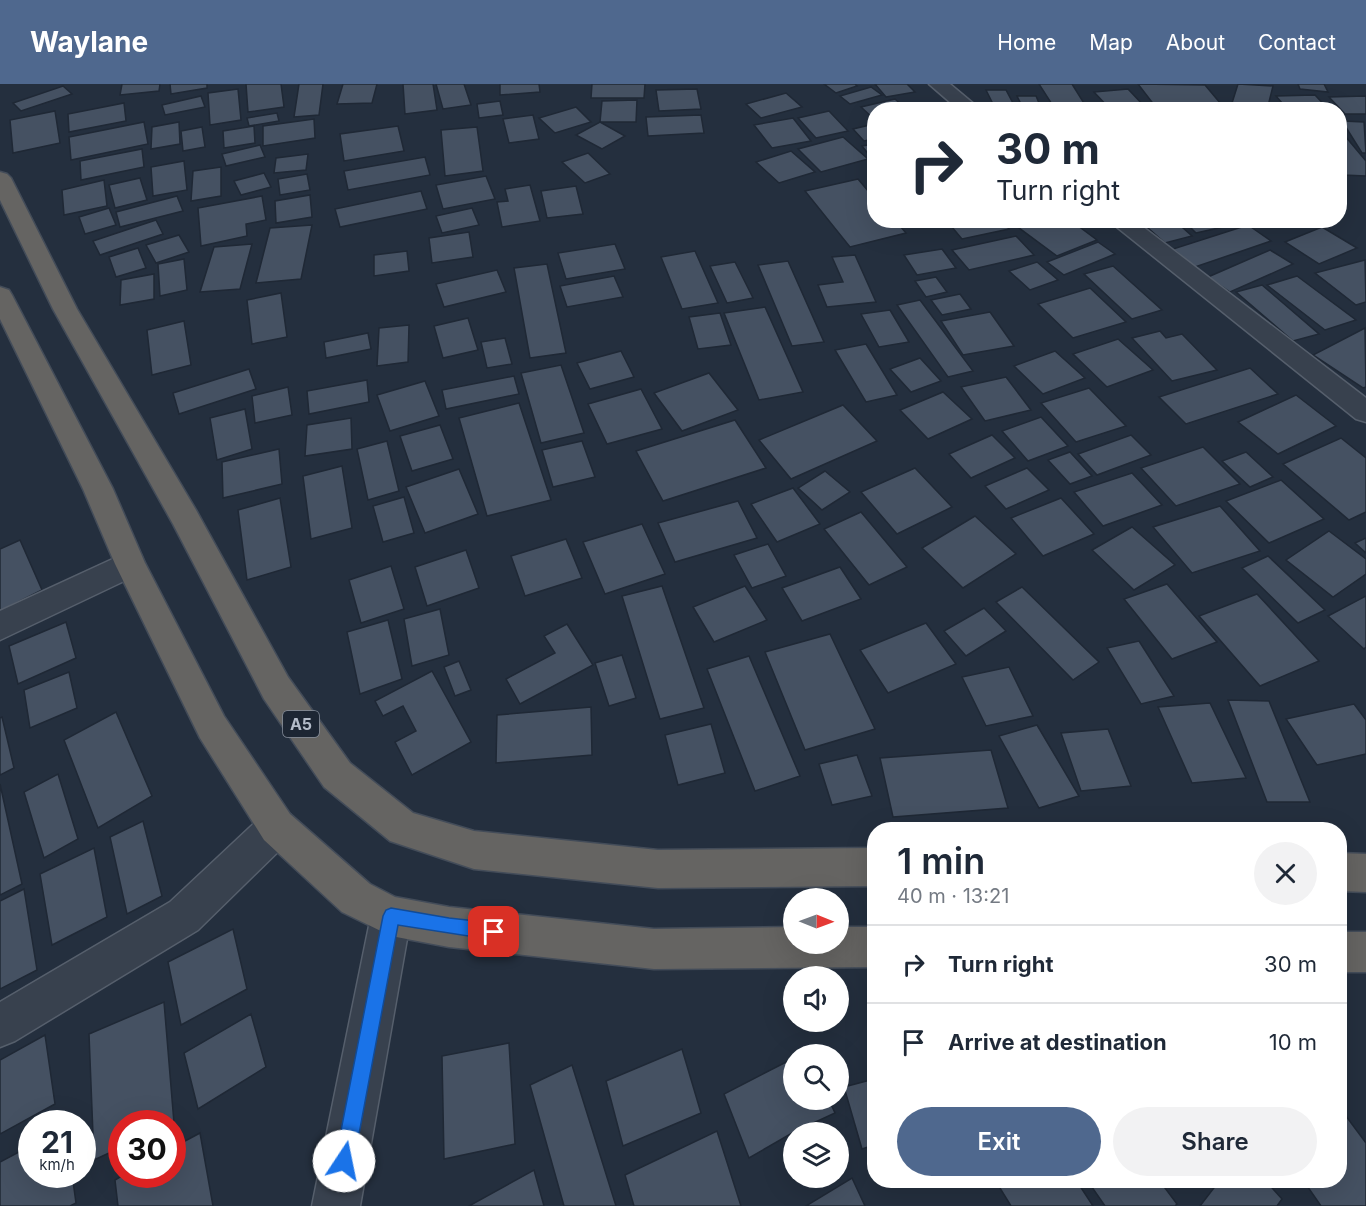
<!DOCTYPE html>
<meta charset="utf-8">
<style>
:root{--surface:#fff;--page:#f2f2f3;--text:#1f2937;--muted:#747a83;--line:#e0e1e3;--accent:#4f688e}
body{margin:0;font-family:Inter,sans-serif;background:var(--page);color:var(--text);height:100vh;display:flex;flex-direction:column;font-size:22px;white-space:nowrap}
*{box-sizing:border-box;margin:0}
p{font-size:20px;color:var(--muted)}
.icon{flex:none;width:33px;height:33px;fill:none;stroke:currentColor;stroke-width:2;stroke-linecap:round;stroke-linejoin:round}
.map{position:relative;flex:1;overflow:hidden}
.sheet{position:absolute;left:867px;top:738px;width:480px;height:366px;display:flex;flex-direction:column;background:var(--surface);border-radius:24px;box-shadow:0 6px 24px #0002}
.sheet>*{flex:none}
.hud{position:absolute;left:867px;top:18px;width:480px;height:126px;border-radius:24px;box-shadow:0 6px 24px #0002;background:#fff;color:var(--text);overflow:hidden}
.needle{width:39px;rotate:91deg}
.fabs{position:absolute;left:783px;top:804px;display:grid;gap:12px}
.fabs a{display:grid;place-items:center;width:66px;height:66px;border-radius:50%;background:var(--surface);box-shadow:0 6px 24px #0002;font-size:30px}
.speed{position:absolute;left:18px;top:1026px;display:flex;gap:12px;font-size:30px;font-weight:700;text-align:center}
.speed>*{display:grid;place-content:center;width:78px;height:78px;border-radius:50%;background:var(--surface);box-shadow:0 6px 24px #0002;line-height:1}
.speed small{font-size:15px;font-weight:400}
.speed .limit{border:9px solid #d22;background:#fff;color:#111}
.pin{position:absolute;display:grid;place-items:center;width:51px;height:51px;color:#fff;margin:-26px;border-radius:12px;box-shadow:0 3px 9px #0006}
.me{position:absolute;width:66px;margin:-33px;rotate:11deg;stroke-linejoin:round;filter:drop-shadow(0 0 4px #0008)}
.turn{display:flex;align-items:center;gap:21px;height:126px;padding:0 30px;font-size:27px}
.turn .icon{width:78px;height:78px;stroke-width:2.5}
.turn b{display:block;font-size:42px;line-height:51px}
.round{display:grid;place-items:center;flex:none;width:63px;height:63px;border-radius:32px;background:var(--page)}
.head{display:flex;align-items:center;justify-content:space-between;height:102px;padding:0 30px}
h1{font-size:36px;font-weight:600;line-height:45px}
.cta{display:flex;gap:12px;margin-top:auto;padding:12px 30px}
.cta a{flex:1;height:69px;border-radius:36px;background:var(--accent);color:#fff;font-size:24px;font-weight:600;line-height:69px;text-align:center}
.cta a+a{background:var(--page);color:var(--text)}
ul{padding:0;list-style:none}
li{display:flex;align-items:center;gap:18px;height:78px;padding:0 30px;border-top:2px solid var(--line)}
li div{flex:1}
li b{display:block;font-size:22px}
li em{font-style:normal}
header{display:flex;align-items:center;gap:36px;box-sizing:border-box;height:84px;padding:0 30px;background:var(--accent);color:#fff}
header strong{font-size:28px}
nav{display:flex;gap:33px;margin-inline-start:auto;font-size:21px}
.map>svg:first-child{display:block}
.building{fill:#455162;stroke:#1f2835;stroke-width:1.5}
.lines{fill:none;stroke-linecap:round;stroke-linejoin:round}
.minor-casing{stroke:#565f6c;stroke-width:3}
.tertiary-casing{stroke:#565f6c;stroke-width:3}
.trunk-casing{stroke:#434c59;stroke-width:3}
.minor{fill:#38414e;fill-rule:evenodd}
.tertiary{fill:#38414e;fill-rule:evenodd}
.trunk{fill:#656462;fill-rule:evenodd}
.route{fill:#1a73e8;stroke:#114b97;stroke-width:1.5}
.labels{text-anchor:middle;stroke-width:4.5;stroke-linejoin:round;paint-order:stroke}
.shield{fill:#1d2633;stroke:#878f9c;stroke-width:1.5}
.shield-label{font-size:16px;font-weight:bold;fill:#b4bcc9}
</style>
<header>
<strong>Waylane</strong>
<nav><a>Home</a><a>Map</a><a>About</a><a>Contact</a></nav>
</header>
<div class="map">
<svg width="1366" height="1122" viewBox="0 0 1366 1122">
<rect width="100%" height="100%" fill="#242f3e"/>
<g class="building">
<polygon points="122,0 160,0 159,7 120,11"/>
<polygon points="170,0 207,0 207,4 171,10"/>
<polygon points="246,0 281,0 284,23 248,28"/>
<polygon points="299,0 323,0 319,31 294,33"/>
<polygon points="343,0 377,0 372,19 337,20"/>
<polygon points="403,0 433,0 437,26 405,30"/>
<polygon points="436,0 464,0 471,21 443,25"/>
<polygon points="500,0 539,0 540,8 500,11"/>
<polygon points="592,0 645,0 644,14 591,14"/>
<polygon points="824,0 855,0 857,2 836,9"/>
<polygon points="875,0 907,0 915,8 886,13"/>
<polygon points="1039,0 1072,0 1087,24 1055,25"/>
<polygon points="1138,0 1205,1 1226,26 1158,26"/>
<polygon points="1238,0 1273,2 1267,26 1232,19"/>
<polygon points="1298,0 1324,0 1328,8 1300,5"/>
<polygon points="63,2 72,10 21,27 13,19"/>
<polygon points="871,3 882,11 850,20 840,12"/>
<polygon points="238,5 241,36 210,41 208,9"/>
<polygon points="697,5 701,25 659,27 656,6"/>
<polygon points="1128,5 1144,22 1110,25 1094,8"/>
<polygon points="986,6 1006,6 1015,23 995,24"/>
<polygon points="786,9 802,23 761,34 746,20"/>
<polygon points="1315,11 1329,26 1288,26 1276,12"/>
<polygon points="201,12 205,23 165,31 162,21"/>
<polygon points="1017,12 1036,12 1042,26 1024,26"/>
<polygon points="1366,12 1366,30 1345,30 1329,13"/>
<polygon points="895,15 907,26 874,26 874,35 861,23"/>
<polygon points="637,16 636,38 600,38 602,17"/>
<polygon points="500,17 503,31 479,34 477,20"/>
<polygon points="124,19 126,37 69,48 68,30"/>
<polygon points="576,23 591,38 555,49 539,34"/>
<polygon points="55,27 60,59 13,69 10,36"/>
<polygon points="829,27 848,47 816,54 798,34"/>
<polygon points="277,29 279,37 249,42 247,34"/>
<polygon points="533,31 539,55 509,59 503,35"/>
<polygon points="701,31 704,49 648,52 646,33"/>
<polygon points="793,34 811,57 772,64 754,41"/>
<polygon points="314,35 315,54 263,62 263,42"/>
<polygon points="1342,37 1364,38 1366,69 1362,69"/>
<polygon points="144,38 148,60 71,76 69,53"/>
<polygon points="179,38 180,60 151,65 152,43"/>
<polygon points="600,38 625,52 602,65 576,51"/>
<polygon points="874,40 874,55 864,57 853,45"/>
<polygon points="254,42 255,59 224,64 223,47"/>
<polygon points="398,42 404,67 344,77 340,50"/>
<polygon points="202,43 205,63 183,67 181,47"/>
<polygon points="477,43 483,87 445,92 441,46"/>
<polygon points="1340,46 1366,77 1366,92 1343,91 1340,88"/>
<polygon points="843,53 868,75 821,88 798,65"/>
<polygon points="874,60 874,77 862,62"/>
<polygon points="260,61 265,73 226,82 222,70"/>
<polygon points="142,65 144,83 81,96 80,77"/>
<polygon points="791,67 815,88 779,99 756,78"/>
<polygon points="588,69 610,90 585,99 562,78"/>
<polygon points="308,70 306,86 274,89 276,74"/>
<polygon points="425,73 430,91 348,106 344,87"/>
<polygon points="184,77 187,106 153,112 151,83"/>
<polygon points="221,83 221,112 191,117 193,87"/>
<polygon points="264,89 271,103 241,111 234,97"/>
<polygon points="307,90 310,106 280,111 278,95"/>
<polygon points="486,92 495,115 443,125 436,101"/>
<polygon points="140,94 147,116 115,124 109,101"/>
<polygon points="858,95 874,114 874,136 895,136 906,149 850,163 805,107"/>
<polygon points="104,96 107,122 64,131 62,106"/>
<polygon points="530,101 540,137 502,143 497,118 508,117 505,105"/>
<polygon points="576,102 583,130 547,134 541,107"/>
<polygon points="421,107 427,125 340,143 335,125"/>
<polygon points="310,111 312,133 276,139 275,117"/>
<polygon points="177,112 183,127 120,143 116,128"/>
<polygon points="262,112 266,136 246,140 247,152 201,162 198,124"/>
<polygon points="109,124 116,141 85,150 79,133"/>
<polygon points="472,124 479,141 442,149 436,132"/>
<polygon points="156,136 163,150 100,171 93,157"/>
<polygon points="946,136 1001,136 1009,145 962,155"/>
<polygon points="1026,136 1070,136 1097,156 1057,172 1015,141"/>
<polygon points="1139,136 1174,136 1192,152 1165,159"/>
<polygon points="1183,136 1216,136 1223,143 1196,149"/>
<polygon points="312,141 301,195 256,199 270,144"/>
<polygon points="1248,141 1271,157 1195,183 1173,165"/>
<polygon points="1322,143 1357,164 1319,180 1285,158"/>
<polygon points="469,148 473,173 432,179 429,154"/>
<polygon points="179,151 189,168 156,179 146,161"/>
<polygon points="1016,152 1034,171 969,186 952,166"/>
<polygon points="1098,158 1115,170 1064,191 1047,178"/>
<polygon points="252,160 240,205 200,208 214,163"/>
<polygon points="615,160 625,185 566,195 558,169"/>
<polygon points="138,164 146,184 116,193 109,173"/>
<polygon points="942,165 956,184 917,191 904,171"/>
<polygon points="1270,166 1293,180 1230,208 1208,193"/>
<polygon points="407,167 409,187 374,192 374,171"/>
<polygon points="695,167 718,219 682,225 661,173"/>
<polygon points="855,171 876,218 827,223 818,201 843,198 832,173"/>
<polygon points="184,175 187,206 160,212 158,180"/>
<polygon points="1365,176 1366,218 1356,221 1315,189"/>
<polygon points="788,177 824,258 792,262 758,181"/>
<polygon points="735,178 753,214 727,219 710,182"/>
<polygon points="1037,178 1058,196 1030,206 1009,187"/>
<polygon points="547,180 566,269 530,274 514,184"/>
<polygon points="1113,182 1162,226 1132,235 1084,190"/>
<polygon points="497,186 506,208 444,223 436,200"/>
<polygon points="154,190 154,215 120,221 121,196"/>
<polygon points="614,192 623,213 567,223 560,202"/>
<polygon points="1297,192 1356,236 1325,246 1267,201"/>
<polygon points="936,193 947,208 926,213 915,197"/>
<polygon points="1262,201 1319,250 1293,257 1236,208"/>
<polygon points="1090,204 1126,238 1073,254 1038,220"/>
<polygon points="281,209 287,253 252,260 247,216"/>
<polygon points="960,210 971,225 942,231 931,216"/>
<polygon points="920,216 973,287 948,293 897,221"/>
<polygon points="765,223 803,308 759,316 724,229"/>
<polygon points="890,226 909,258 879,263 861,230"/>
<polygon points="990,228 1014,262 963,271 941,237"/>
<polygon points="720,229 731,261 698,265 689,233"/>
<polygon points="468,234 478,266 443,274 434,242"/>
<polygon points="184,237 191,281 152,291 147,246"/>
<polygon points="409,241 408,278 377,282 379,244"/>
<polygon points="1365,244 1366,303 1363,304 1313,271"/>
<polygon points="1160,247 1166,254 1182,250 1217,286 1172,297 1132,254"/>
<polygon points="368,249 371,265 326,274 324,258"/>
<polygon points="505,254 512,280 487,284 481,258"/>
<polygon points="1118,255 1153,286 1107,303 1073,270"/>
<polygon points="866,260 897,311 866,318 835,266"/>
<polygon points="621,267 634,293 590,305 577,279"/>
<polygon points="1055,267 1085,294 1043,310 1014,282"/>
<polygon points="920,274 941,297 911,308 890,285"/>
<polygon points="561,281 584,349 541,359 521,289"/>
<polygon points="1250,284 1278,310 1186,340 1159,313"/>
<polygon points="249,285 256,305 179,330 173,309"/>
<polygon points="709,289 738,326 682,347 654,309"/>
<polygon points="514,292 519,310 446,325 442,306"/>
<polygon points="1006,293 1031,326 985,337 961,303"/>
<polygon points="367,296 369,318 309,330 307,307"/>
<polygon points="425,297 439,332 390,347 377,311"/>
<polygon points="288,303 292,331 255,339 252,312"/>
<polygon points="1089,304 1126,342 1076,358 1041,319"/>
<polygon points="641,305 662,345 607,360 588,320"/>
<polygon points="943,308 972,335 928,355 900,326"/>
<polygon points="1296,311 1336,342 1278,370 1238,338"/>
<polygon points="519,319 551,416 487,432 459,334"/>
<polygon points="843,321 877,357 791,395 759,356"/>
<polygon points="245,325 252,365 217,376 210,334"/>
<polygon points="1041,333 1068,362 1028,377 1002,347"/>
<polygon points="351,334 352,365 305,372 307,341"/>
<polygon points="735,336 766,384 663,417 636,367"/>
<polygon points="440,341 453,375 412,387 400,352"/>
<polygon points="992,351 1015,374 971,394 949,370"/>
<polygon points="1131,351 1151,371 1097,391 1078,370"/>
<polygon points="1341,354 1366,374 1366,428 1349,436 1283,380"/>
<polygon points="387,357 399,407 368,416 357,365"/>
<polygon points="582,357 595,393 553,403 542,366"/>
<polygon points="1203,363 1240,400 1176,422 1141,384"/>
<polygon points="279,365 282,400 223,414 222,378"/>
<polygon points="1070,368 1092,392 1070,400 1048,376"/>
<polygon points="1246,368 1273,393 1250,403 1222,377"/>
<polygon points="342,382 352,444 311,455 303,392"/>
<polygon points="915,384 952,423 897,450 861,408"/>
<polygon points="1027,384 1049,406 1006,425 985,402"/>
<polygon points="459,385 478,430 425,449 406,403"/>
<polygon points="825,387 850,408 822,426 798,404"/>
<polygon points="1132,389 1162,421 1103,442 1074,408"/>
<polygon points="1281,396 1324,435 1269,459 1226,417"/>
<polygon points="793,404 820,440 777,458 751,420"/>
<polygon points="404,413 414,449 383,458 373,422"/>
<polygon points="280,414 291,483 247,496 238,426"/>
<polygon points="1061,414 1094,450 1043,472 1011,434"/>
<polygon points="738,417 757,454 675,478 658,439"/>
<polygon points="1220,422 1260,467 1192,489 1153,443"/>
<polygon points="861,428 907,483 869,501 824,445"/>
<polygon points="975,432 1016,470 963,504 922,464"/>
<polygon points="642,440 665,490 605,510 583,458"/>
<polygon points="1132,443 1175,481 1134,506 1092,466"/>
<polygon points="1329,447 1366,475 1366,490 1333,513 1286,476"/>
<polygon points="1366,454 1366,469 1355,459"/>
<polygon points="566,455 582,494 525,512 511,472"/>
<polygon points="20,456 42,506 0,527 0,465"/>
<polygon points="768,460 786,492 752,504 734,471"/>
<polygon points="466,466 479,504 427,522 415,483"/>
<polygon points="1268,472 1325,526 1298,539 1242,484"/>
<polygon points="391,482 404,525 361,539 349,496"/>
<polygon points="840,483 861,515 802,537 782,504"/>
<polygon points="1167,500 1217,558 1172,575 1124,515"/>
<polygon points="662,502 704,624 660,635 622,512"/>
<polygon points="745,502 767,536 714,558 693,523"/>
<polygon points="1022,503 1099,578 1073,596 996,518"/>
<polygon points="1257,510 1319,577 1260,602 1199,532"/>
<polygon points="1366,512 1366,563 1364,565 1328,532"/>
<polygon points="984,524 1006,547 966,572 944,547"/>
<polygon points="440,525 449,571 412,582 404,535"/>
<polygon points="388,536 402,595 360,610 347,548"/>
<polygon points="66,538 76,574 18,600 9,562"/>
<polygon points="926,539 956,580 888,609 860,566"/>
<polygon points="567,540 593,581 520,620 506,595 555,569 544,552"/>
<polygon points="830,550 875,645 805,666 765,568"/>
<polygon points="1139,557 1174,612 1141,620 1107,564"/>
<polygon points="622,571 636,614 609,622 595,579"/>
<polygon points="749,572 800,692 755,707 707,585"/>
<polygon points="459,577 471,606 455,612 444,583"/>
<polygon points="1009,583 1033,632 986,642 962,593"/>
<polygon points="432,587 471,658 412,691 395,658 416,647 403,622 383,632 375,617"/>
<polygon points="69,588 77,624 30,644 24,606"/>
<polygon points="1228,616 1269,617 1310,718 1267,718"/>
<polygon points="1210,619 1246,694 1192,699 1158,623"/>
<polygon points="1354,620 1366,636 1366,670 1317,681 1286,635"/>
<polygon points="591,623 592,671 496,679 497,631"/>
<polygon points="116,628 152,712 98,744 64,656"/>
<polygon points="2,633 14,684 0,691 0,634"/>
<polygon points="711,640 725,689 678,701 665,651"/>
<polygon points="1037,641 1079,712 1039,724 999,652"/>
<polygon points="1108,645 1131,702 1081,707 1061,649"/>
<polygon points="991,666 1008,724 893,733 880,674"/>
<polygon points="857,671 872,712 832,721 819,680"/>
<polygon points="58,690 78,755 44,774 24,708"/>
<polygon points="0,700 22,800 0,811"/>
<polygon points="143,737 162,812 127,830 110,753"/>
<polygon points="94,764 107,833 52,861 40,790"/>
<polygon points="24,805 37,886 0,905 0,817"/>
<polygon points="233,845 247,905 181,941 168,878"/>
<polygon points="164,918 174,1039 122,1040 122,1063 94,1076 89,950"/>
<polygon points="251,930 266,983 198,1025 184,969"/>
<polygon points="45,951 55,1020 0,1050 0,976"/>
<polygon points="509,959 515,1060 444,1075 442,972"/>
<polygon points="682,965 701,1029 623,1062 606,997"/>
<polygon points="794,974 794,1016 829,1016 835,1029 794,1048 749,1074 724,1010"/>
<polygon points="572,981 616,1122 564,1122 530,1001"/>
<polygon points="874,995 874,1061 862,1065 844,1003"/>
<polygon points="1340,1024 1366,1059 1366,1122 1321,1122 1303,1096 1340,1096"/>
<polygon points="717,1047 741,1122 634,1122 625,1091"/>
<polygon points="200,1049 213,1122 118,1122 115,1096 125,1090 172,1090 172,1064"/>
<polygon points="32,1061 32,1090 72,1090 76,1119 70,1122 0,1122 0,1078"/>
<polygon points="534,1086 544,1122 469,1122"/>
<polygon points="852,1094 865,1122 806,1122"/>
<polygon points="995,1096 1076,1096 1093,1122 1011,1122"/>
<polygon points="1087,1096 1159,1096 1177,1120 1175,1122 1105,1122"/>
<polygon points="1220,1096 1265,1096 1282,1115 1277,1122 1200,1122"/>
</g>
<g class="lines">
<g class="minor-casing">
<g id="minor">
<polygon points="130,467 141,471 145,480 141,489 0,556 0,527"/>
<polygon points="277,724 290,730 296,743 290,756 198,846 15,957 0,963 0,918 170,818 264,730"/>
<polygon points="391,812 405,818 411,832 360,1122 312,1122 371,832 377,818"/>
</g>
</g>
<g class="tertiary-casing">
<g id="tertiary">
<polygon points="929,0 950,0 981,26 959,26"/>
<polygon points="1108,136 1134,136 1366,314 1366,338 1356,335"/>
</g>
</g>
<g class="trunk-casing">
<g id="trunk">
<polygon points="0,88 7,90 11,94 77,225 196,426 288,593 350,679 413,729 474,747 658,766 874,764 874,802 658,804 474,785 390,757 324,703 264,615 173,440 53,225 0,116"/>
<polygon points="0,203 9,206 12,211 113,405 145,479 224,632 290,730 370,800 395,813 449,823 654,845 794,843 794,860 838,860 838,843 874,843 874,883 654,885 449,863 391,852 342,828 264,756 200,654 115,480 83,405 0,235"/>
<polygon points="1340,769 1366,770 1366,808 1340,807"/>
<rect x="1340" y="848" width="26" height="40"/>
</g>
</g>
<use href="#minor" class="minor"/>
<use href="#tertiary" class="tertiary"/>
<use href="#trunk" class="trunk"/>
</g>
<polygon class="route" points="391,824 449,834 494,839 500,842 503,848 500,853 494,856 398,841 354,1077 351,1084 344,1087 338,1084 335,1077 383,832 386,826"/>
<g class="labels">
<rect class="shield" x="283" y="627" width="36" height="26" rx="4.5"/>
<g class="shield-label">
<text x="301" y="646">A5</text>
</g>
</g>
</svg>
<div class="fabs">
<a><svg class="needle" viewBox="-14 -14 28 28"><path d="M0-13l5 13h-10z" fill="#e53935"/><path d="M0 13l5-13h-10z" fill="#747a83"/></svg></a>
<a><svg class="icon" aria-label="sound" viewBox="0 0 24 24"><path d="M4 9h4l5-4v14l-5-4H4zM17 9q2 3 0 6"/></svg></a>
<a><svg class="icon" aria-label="search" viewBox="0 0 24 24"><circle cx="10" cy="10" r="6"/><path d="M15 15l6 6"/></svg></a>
<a><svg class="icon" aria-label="layers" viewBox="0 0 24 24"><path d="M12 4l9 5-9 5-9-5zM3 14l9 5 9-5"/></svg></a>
</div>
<div class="speed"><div>21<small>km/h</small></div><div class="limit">30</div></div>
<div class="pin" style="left:494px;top:848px;background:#d93025"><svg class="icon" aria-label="arrive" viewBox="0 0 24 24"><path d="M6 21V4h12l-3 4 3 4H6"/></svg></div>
<svg class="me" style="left:344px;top:1077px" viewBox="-20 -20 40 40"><circle r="19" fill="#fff"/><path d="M0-13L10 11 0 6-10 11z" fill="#1a73e8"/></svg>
<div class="hud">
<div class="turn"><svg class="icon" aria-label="right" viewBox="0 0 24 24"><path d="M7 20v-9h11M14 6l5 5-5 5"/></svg><div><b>30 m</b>Turn right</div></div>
</div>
<section class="sheet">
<div class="head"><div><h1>1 min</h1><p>40 m · 13:21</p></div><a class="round"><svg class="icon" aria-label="close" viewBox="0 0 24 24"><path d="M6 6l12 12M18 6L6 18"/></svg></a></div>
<ul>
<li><svg class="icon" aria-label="right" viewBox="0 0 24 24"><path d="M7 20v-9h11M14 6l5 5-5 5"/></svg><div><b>Turn right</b></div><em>30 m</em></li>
<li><svg class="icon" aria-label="arrive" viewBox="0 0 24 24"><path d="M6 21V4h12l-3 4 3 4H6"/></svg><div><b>Arrive at destination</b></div><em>10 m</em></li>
</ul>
<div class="cta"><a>Exit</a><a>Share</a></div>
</section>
</div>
